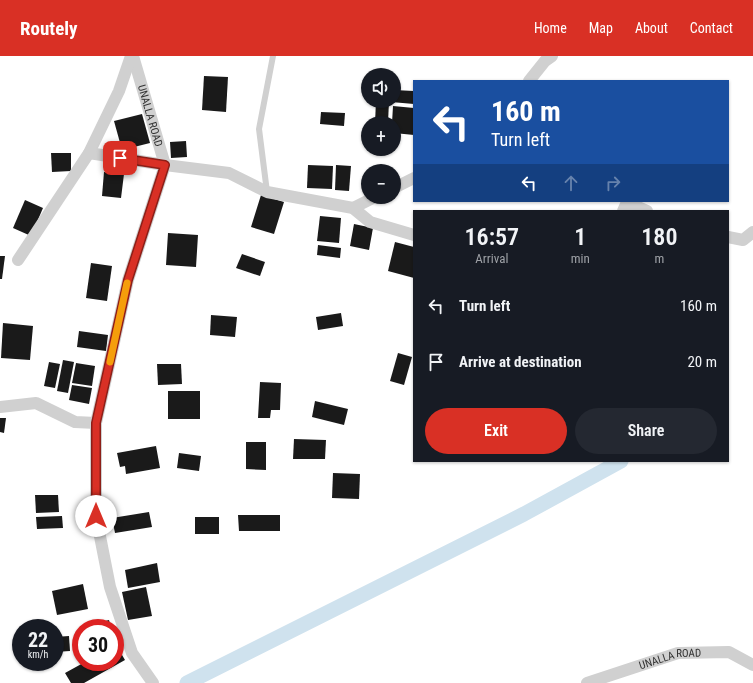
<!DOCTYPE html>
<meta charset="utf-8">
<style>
:root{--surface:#171b24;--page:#242831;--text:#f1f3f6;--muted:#9ea1a6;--accent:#d93025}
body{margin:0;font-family:"Roboto Condensed",sans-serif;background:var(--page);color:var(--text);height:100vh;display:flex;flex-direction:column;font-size:15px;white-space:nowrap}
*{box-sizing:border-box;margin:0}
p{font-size:13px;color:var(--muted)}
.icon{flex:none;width:22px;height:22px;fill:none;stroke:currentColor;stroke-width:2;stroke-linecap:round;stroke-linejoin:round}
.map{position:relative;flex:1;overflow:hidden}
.drawer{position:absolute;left:413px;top:154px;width:316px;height:252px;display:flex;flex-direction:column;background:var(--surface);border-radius:0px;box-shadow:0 1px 3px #0004}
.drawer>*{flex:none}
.guide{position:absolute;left:413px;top:24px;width:316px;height:122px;border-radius:0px;box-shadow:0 1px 3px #0004;background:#1a4fa0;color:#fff;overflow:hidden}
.buttons{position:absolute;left:361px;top:12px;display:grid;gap:8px}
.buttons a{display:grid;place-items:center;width:40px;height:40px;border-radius:50%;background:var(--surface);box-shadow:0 1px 3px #0004;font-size:20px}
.speed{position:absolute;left:12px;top:563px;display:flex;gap:8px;font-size:20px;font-weight:700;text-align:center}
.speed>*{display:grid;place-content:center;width:52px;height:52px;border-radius:50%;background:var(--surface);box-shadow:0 1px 3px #0004;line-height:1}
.speed small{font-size:10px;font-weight:400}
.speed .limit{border:6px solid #d22;background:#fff;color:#111}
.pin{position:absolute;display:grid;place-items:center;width:34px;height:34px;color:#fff;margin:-17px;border-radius:8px;box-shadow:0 2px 6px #0006}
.me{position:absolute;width:44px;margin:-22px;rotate:0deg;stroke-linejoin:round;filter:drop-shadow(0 0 3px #0008)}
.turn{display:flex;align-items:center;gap:14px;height:84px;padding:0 12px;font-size:18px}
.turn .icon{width:52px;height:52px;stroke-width:2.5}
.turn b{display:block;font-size:28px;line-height:34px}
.lanes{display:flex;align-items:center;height:38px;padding:0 12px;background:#0003;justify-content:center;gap:20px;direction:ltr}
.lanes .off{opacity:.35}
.eta{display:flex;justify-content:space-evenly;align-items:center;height:68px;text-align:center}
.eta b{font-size:24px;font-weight:600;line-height:28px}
.primary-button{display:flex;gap:8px;margin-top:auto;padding:8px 12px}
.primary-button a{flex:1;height:46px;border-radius:24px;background:var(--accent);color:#fff;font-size:16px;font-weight:600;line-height:46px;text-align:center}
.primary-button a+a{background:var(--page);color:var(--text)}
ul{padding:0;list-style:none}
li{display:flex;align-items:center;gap:12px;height:56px;padding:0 12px}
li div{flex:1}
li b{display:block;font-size:15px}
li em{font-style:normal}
header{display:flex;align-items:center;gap:24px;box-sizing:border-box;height:56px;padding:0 20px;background:var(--accent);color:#fff}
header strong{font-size:19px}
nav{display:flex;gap:22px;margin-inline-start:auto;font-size:14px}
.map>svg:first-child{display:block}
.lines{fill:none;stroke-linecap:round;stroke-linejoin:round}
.canal{stroke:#cfe2ee;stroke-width:15}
.building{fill:#1a1a1a}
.service{stroke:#d0d0d0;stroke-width:6}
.minor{stroke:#d0d0d0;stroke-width:12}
.route-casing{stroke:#8d1f18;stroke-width:10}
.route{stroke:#d93025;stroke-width:7}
.slow{stroke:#f59e0b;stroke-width:7}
.labels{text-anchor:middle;stroke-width:4;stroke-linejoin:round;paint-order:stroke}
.street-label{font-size:11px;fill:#333;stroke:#fff}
</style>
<header>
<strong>Routely</strong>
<nav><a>Home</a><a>Map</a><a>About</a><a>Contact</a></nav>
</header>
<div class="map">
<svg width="753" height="627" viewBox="0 0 753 627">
<rect width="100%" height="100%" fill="#fff"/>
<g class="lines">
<polyline class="canal" points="187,627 524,458 621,405"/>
</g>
<g class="building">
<polygon points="204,20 228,21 226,56 202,54"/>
<polygon points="394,34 414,35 414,48 391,46 394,45"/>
<polygon points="376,45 389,45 388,67 375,67"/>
<polygon points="393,50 414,52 414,79 394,77 394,67 392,67"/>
<polygon points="321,56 345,57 344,70 320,68"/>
<polygon points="142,58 150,87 122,94 114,65"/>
<polygon points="186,85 187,101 171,102 170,86"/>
<polygon points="51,97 71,97 71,115 52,116"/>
<polygon points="308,109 333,110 332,133 307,132"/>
<polygon points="336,109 351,110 349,135 335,134"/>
<polygon points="104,116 124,118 121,142 102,140"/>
<polygon points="261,139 284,146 274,178 251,171"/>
<polygon points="25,144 43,152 31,180 13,172"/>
<polygon points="320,160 341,162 339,187 317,185"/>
<polygon points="354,168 373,172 369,194 350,190"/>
<polygon points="168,177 198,179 196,211 166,209"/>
<polygon points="395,186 414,191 414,222 388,215"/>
<polygon points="318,189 341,192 340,202 317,199"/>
<polygon points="242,198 265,206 260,220 236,212"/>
<polygon points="0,200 5,200 2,223 0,223"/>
<polygon points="91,207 112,210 107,245 86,242"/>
<polygon points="341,257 343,270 318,274 316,261"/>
<polygon points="211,259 237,261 235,281 210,279"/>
<polygon points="3,267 33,270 30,304 1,302"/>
<polygon points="79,275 108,279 106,295 77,291"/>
<polygon points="398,297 412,301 404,329 390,325"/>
<polygon points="63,304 74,306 68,337 57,335"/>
<polygon points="49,306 60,308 55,332 44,330"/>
<polygon points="76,307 95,310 92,330 72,327"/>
<polygon points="157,308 181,308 182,328 158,329"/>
<polygon points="260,326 281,327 280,354 271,354 270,362 258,362"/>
<polygon points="72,329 92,332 89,348 69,344"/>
<rect x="168" y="335" width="32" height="28"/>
<polygon points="315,345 348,353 344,369 312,361"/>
<polygon points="0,362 6,362 4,377 0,376"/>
<polygon points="294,383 326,384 325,403 293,403"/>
<polygon points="246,386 266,386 266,414 246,413"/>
<polygon points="156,390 160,412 126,418 125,410 120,411 117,397"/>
<polygon points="179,397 201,400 199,415 177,412"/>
<polygon points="333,417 360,418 359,443 332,442"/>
<polygon points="35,439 58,439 59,456 36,457"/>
<polygon points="149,456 152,471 115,477 112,462"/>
<polygon points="238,459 280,459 280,475 239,475"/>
<polygon points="62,460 63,472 37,473 36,461"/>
<rect x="195" y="461" width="24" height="17"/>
<polygon points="157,507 160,526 128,532 125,514"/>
<polygon points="83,528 88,553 57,559 52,535"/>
<polygon points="146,531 152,560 128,564 122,536"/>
<polygon points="109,564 111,572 95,572 94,568"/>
<polygon points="69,580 70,595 55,596 55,581"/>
<polygon points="115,587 125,604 84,627 71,627 65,617 85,606 115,606"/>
</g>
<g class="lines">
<polyline class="service" points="267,136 259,73 273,0"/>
<g class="minor">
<path id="s1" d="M133,0L165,109L128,224L96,367V460L110,531L132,597L153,627"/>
<polyline points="529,25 545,5 552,0"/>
<polyline points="89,97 165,109 229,117 267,136 353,152 370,166 414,179"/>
<polyline points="394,132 414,122"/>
<polyline points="353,152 375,141"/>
<polyline points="623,155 627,146 647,155"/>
<polyline points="728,181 743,184 753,176"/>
<polyline points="18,204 89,97 119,35 131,0"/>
<polyline points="0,351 36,347 75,366 96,367"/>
<path id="s2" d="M587,627L678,597L729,596L753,609"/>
</g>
</g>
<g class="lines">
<g class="route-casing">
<polyline id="route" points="96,460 96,367 128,224 165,109 120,102"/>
</g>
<use href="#route" class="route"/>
<polyline class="slow" points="110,306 127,227"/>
</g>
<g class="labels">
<g class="street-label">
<text dy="4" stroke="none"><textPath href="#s1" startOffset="62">UNALLA ROAD</textPath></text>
<text dy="4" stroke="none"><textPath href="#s2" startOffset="87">UNALLA ROAD</textPath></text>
</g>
</g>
</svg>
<div class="buttons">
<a><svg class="icon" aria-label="sound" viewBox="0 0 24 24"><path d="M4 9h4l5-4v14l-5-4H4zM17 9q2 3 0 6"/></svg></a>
<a>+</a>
<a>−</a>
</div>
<div class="speed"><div>22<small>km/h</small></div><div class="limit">30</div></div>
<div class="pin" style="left:120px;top:102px;background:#d93025"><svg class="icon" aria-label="arrive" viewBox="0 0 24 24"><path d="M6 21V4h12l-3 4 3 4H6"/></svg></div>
<svg class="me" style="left:96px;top:460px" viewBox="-20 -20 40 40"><circle r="19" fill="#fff"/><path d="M0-13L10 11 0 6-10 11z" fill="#d93025"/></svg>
<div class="guide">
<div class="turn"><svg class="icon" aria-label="left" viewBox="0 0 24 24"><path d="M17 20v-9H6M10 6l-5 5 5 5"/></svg><div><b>160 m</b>Turn left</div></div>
<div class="lanes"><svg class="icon" aria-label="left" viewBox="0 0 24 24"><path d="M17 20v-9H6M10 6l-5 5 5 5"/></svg><svg class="icon off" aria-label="ahead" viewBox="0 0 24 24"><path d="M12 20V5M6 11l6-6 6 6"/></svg><svg class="icon off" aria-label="right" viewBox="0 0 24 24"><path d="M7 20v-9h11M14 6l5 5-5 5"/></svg></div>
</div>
<section class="drawer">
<div class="eta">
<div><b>16:57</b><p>Arrival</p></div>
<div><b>1</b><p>min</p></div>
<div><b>180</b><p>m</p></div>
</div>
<ul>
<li><svg class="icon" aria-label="left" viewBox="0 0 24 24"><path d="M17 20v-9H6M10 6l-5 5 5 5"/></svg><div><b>Turn left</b></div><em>160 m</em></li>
<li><svg class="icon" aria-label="arrive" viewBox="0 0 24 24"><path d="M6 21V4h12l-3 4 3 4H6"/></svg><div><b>Arrive at destination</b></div><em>20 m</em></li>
</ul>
<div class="primary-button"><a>Exit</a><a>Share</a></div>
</section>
</div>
